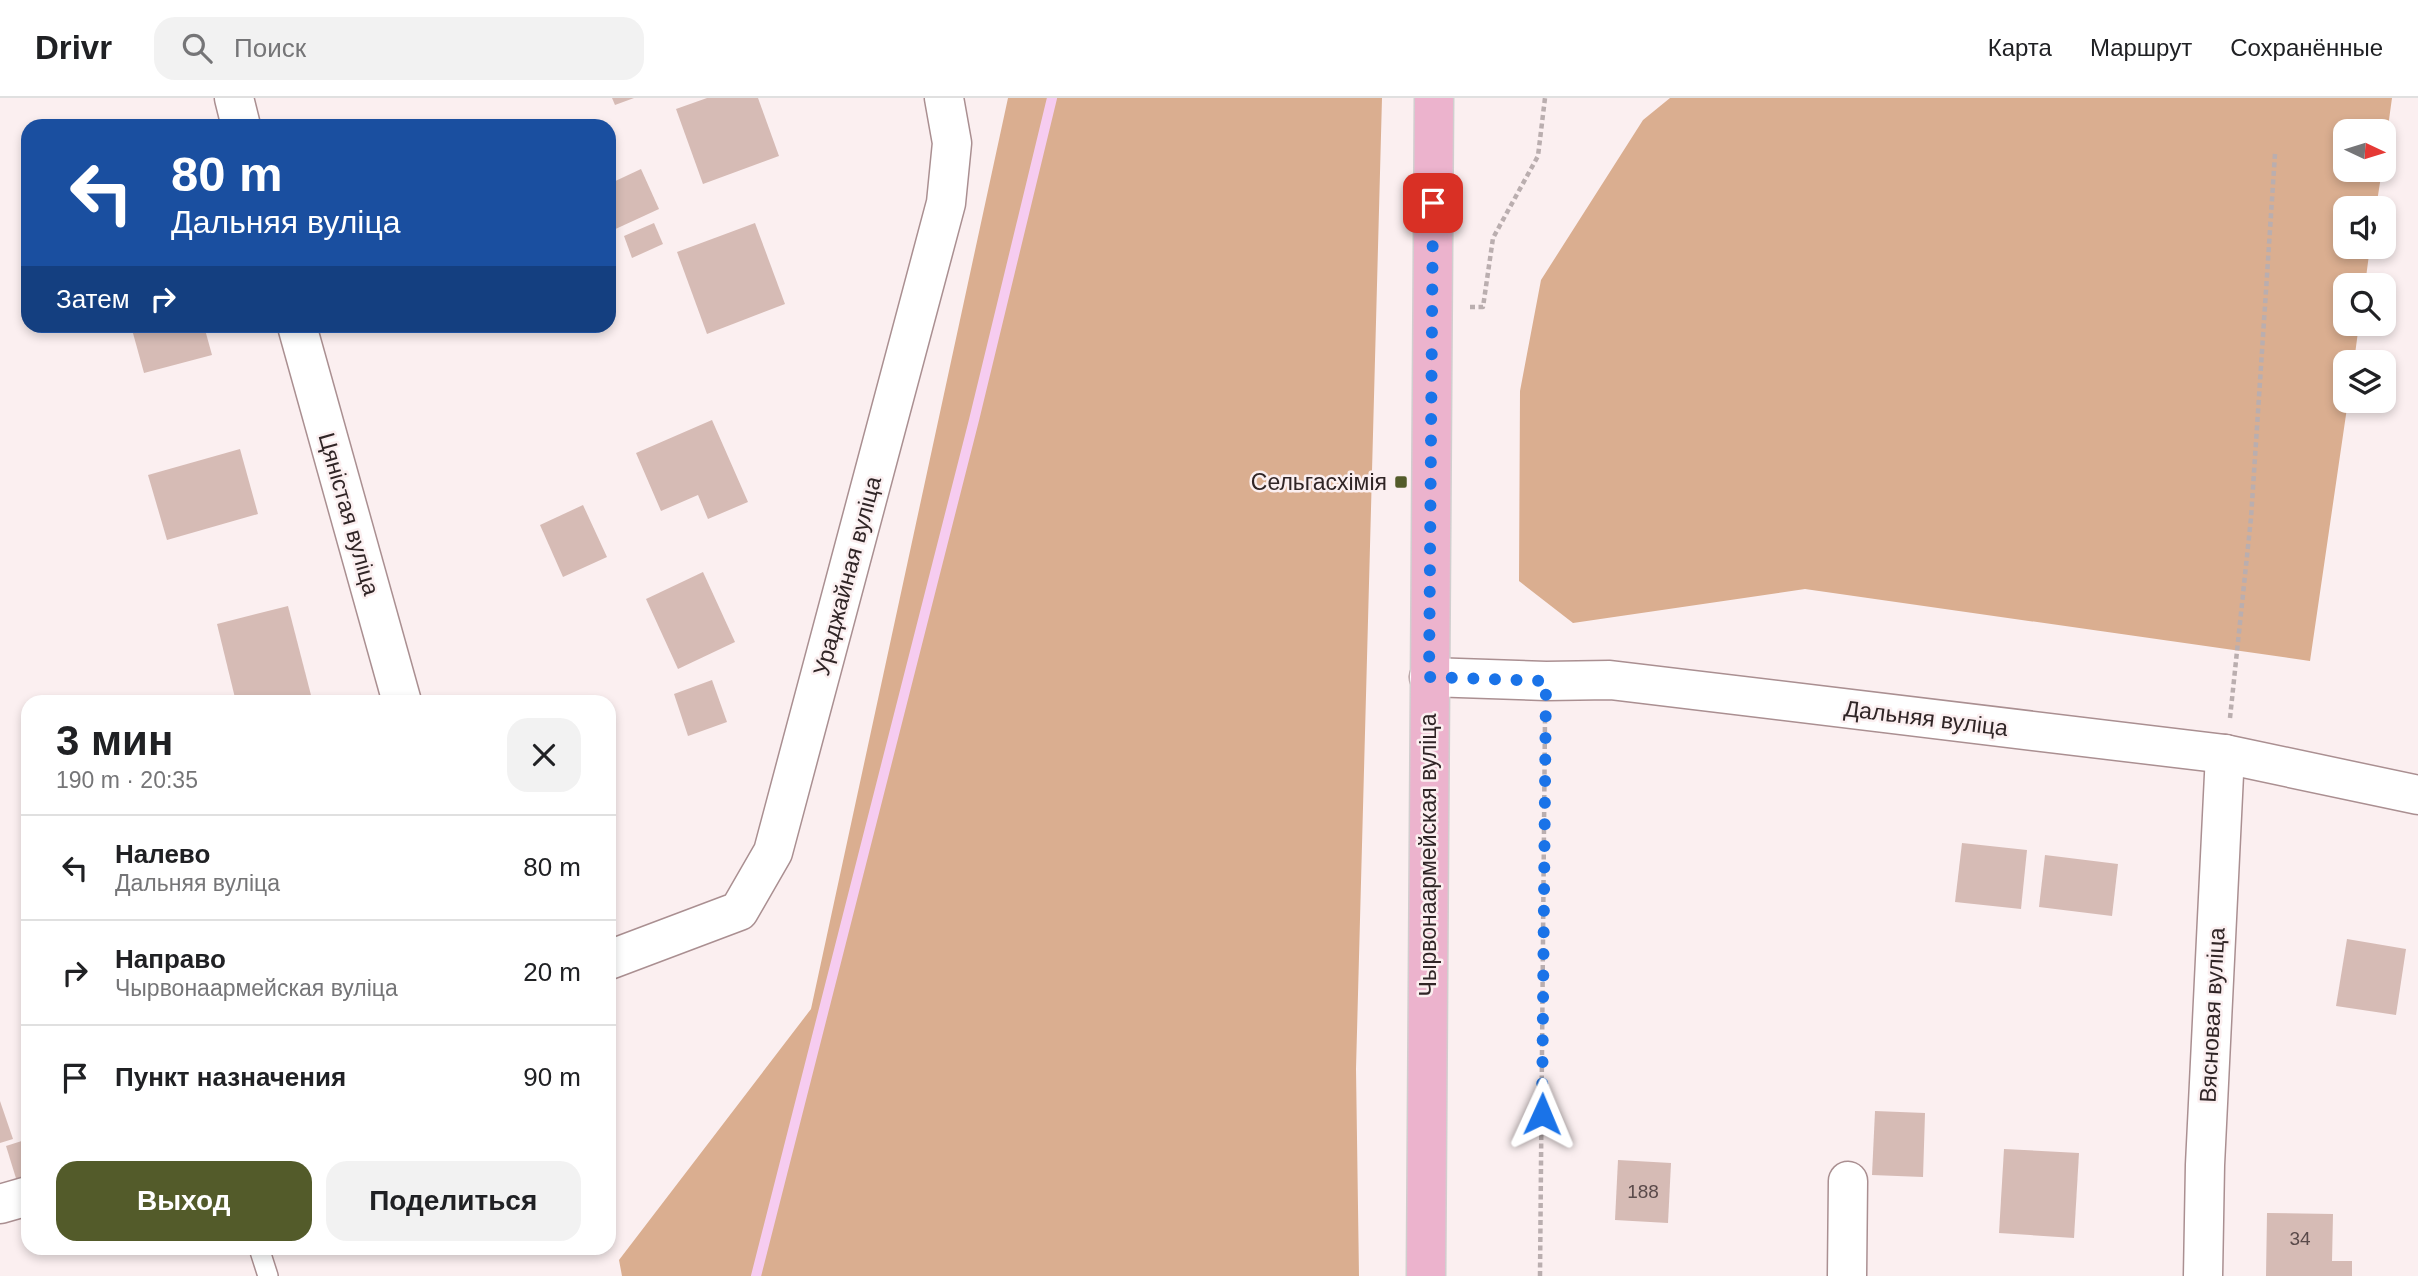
<!DOCTYPE html>
<html lang="ru">
<meta charset="utf-8">
<style>
:root{--surface:#fff;--page:#f2f2f2;--text:#202124;--muted:#757577;--line:#e0e0e0;--accent:#535b2a}
body{margin:0;font-family:Arial,sans-serif;background:var(--page);color:var(--text);height:100vh;display:flex;flex-direction:column;font-size:26px;white-space:nowrap}
*{box-sizing:border-box;margin:0}
p{font-size:23px;color:var(--muted)}
.icon{flex:none;width:38px;height:38px;fill:none;stroke:currentColor;stroke-width:2;stroke-linecap:round;stroke-linejoin:round}
.map{position:relative;flex:1;overflow:hidden}
.sheet{position:absolute;left:21px;top:597px;width:595px;height:560px;display:flex;flex-direction:column;background:var(--surface);border-radius:21px;box-shadow:0 4px 10px #0003}
.sheet>*{flex:none}
.top-card{position:absolute;left:21px;top:21px;width:595px;height:214px;border-radius:21px;box-shadow:0 4px 10px #0003;background:#1a4fa0;color:#fff;overflow:hidden}
.needle{width:46px;rotate:94deg}
.tools{position:absolute;left:2333px;top:21px;display:grid;gap:14px}
.tools a{display:grid;place-items:center;width:63px;height:63px;border-radius:14px;background:var(--surface);box-shadow:0 4px 10px #0003;font-size:35px}
.pin{position:absolute;display:grid;place-items:center;width:60px;height:60px;color:#fff;margin:-30px;border-radius:14px;box-shadow:0 4px 10px #0006}
.me{position:absolute;width:77px;margin:-38px;rotate:1deg;stroke-linejoin:round;filter:drop-shadow(0 0 5px #0008)}
.turn{display:flex;align-items:center;gap:24px;height:147px;padding:0 35px;font-size:32px}
.turn .icon{width:91px;height:91px;stroke-width:2.5}
.turn b{display:block;font-size:49px;line-height:60px}
.then{display:flex;align-items:center;height:66px;padding:0 35px;background:#0003;gap:14px;font-size:26px}
.round{display:grid;place-items:center;flex:none;width:74px;height:74px;border-radius:21px;background:var(--page)}
.summary{display:flex;align-items:center;justify-content:space-between;height:119px;padding:0 35px}
h1{font-size:42px;font-weight:700;line-height:52px}
.cta{display:flex;gap:14px;margin-top:auto;padding:14px 35px}
.cta a{flex:1;height:80px;border-radius:21px;background:var(--accent);color:#fff;font-size:28px;font-weight:700;line-height:80px;text-align:center}
.cta a+a{background:var(--page);color:var(--text)}
ul{padding:0;list-style:none}
li{display:flex;align-items:center;gap:21px;height:105px;padding:0 35px;border-top:2px solid var(--line)}
li div{flex:1}
li b{display:block;font-size:26px}
li em{font-style:normal}
header{display:flex;align-items:center;gap:42px;box-sizing:border-box;height:98px;padding:0 35px;background:var(--surface);border-bottom:2px solid var(--line)}
header strong{font-size:33px}
nav{display:flex;gap:38px;margin-inline-start:auto;font-size:24px}
.search{width:490px;height:63px;background:var(--page);display:flex;align-items:center;gap:18px;box-sizing:border-box;padding:0 24px;border-radius:21px;color:var(--muted);font-size:26px}
.map>svg:first-child{display:block}
.forest{fill:#daae90}
.lines{fill:none;stroke-linecap:round;stroke-linejoin:round}
.stream{stroke:#f6ccf0;stroke-width:10}
.building{fill:#d6bbb5}
.service-casing{stroke:#aa8f91;stroke-width:22}
.minor-casing{stroke:#aa8f91;stroke-width:41}
.primary-casing{stroke:#d1cfcf;stroke-width:41}
.path{stroke:#baaeaf;stroke-width:4.5;stroke-dasharray:5 3.5;stroke-linecap:butt}
.service{stroke:#fff;stroke-width:19}
.minor{stroke:#fff;stroke-width:38}
.primary{stroke:#ecb3cd;stroke-width:38}
.route{stroke:#1a73e8;stroke-width:12;stroke-dasharray:0 21.6}
.poi-dot{fill:#535b2a;stroke:#fbeff0;stroke-width:2.5}
.labels{text-anchor:middle;stroke-width:5;stroke-linejoin:round;paint-order:stroke}
.number-label{font-size:19px;fill:#5a4a4a}
.poi-label{font-size:23px;fill:#302526;stroke:#fbeff0;text-anchor:end}
.street-label{font-size:23px;fill:#302526;stroke:#fbeff0}
</style>
<header>
<strong>Drivr</strong>
<div class="search"><svg class="icon" aria-label="search" viewBox="0 0 24 24"><circle cx="10" cy="10" r="6"/><path d="M15 15l6 6"/></svg>Поиск</div>
<nav><a>Карта</a><a>Маршрут</a><a>Сохранённые</a></nav>
</header>
<div class="map">
<svg width="2418" height="1178" viewBox="0 0 2418 1178">
<rect width="100%" height="100%" fill="#fbeff0"/>
<g class="forest">
<polygon points="1008,0 1382,0 1356,971 1359,1178 622,1178 619,1162 811,911"/>
<polygon points="1670,0 2392,0 2384,58 2384,33 2345,33 2345,72 2382,72 2376,110 2345,110 2345,149 2370,149 2365,187 2345,187 2345,226 2359,226 2354,264 2345,264 2345,303 2348,303 2310,563 1805,491 1573,525 1519,483 1520,293 1541,182 1643,22"/>
</g>
<g class="lines">
<polyline class="stream" points="756,1178 974,322 1052,0"/>
</g>
<g class="building">
<polygon points="612,0 634,0 615,7"/>
<polygon points="707,0 758,0 779,58 703,86 676,11"/>
<polygon points="641,71 659,111 609,134 609,86"/>
<polygon points="654,125 663,146 632,160 624,138"/>
<polygon points="755,125 785,206 707,236 677,154"/>
<polygon points="131,228 204,228 212,257 144,275"/>
<polygon points="712,322 748,404 708,421 698,397 661,413 636,355"/>
<polygon points="240,351 258,416 167,442 148,377"/>
<polygon points="583,407 607,459 563,479 540,427"/>
<polygon points="703,474 735,544 678,571 646,501"/>
<polygon points="288,508 312,601 303,604 236,604 217,526"/>
<polygon points="712,582 727,624 688,638 674,596"/>
<polygon points="1962,745 2027,752 2021,811 1955,804"/>
<polygon points="2045,757 2118,766 2112,818 2039,809"/>
<polygon points="2347,841 2406,851 2396,917 2336,908"/>
<polygon points="0,1003 13,1041 0,1045"/>
<polygon points="1875,1013 1925,1015 1923,1079 1872,1077"/>
<polygon points="28,1041 28,1087 19,1090 6,1048"/>
<polygon points="2004,1051 2079,1055 2074,1140 1999,1135"/>
<polygon points="1618,1062 1671,1065 1668,1125 1615,1122"/>
<polygon points="2267,1115 2333,1116 2332,1163 2352,1163 2352,1178 2266,1178"/>
</g>
<g class="lines">
<g class="service-casing">
<polyline id="service" points="259,1150 268,1178"/>
</g>
<g class="minor-casing">
<g id="minor">
<polyline points="234,0 241,28"/>
<polyline points="297,228 402,604"/>
<polyline points="1429,579 1546,583 1610,582 2225,656 2418,697"/>
<polyline points="609,862 739,813 773,754 946,105 952,45 944,0"/>
<polyline points="0,1106 28,1098"/>
<polyline points="1847,1178 1848,1083"/>
<polyline points="2203,1178 2205,1067 2225,656"/>
</g>
</g>
<g class="primary-casing">
<polyline id="primary" points="1426,1178 1434,0"/>
</g>
<g class="path">
<polyline points="1470,209 1483,209 1493,140 1538,58 1545,0"/>
<polyline points="2230,620 2251,420 2275,56"/>
<polyline points="1540,1178 1545,619"/>
</g>
<use href="#service" class="service"/>
<use href="#minor" class="minor"/>
<use href="#primary" class="primary"/>
</g>
<g class="lines">
<polyline class="route" points="1433,105 1429,579 1546,583 1542,1016"/>
</g>
<rect class="poi-dot" x="1394" y="377" width="14" height="14" rx="3.5"/>
<g class="labels">
<g class="number-label">
<text x="1643" y="1100">188</text>
<text x="2300" y="1147">34</text>
</g>
<g class="poi-label">
<text x="1387" y="392">Сельгасхімія</text>
</g>
<g class="street-label">
<text transform="translate(349 416) rotate(74)" y="8">Цяністая вуліца</text>
<text transform="translate(847 478) rotate(-75)" y="8">Ураджайная вуліца</text>
<text transform="translate(1926 620) rotate(7)" y="8">Дальняя вуліца</text>
<text transform="translate(1428 757) rotate(-90)" y="8">Чырвонаармейская вуліца</text>
<text transform="translate(2212 917) rotate(-87)" y="8">Вясновая вуліца</text>
</g>
</g>
</svg>
<div class="tools">
<a><svg class="needle" viewBox="-14 -14 28 28"><path d="M0-13l5 13h-10z" fill="#e53935"/><path d="M0 13l5-13h-10z" fill="#757577"/></svg></a>
<a><svg class="icon" aria-label="sound" viewBox="0 0 24 24"><path d="M4 9h4l5-4v14l-5-4H4zM17 9q2 3 0 6"/></svg></a>
<a><svg class="icon" aria-label="search" viewBox="0 0 24 24"><circle cx="10" cy="10" r="6"/><path d="M15 15l6 6"/></svg></a>
<a><svg class="icon" aria-label="layers" viewBox="0 0 24 24"><path d="M12 4l9 5-9 5-9-5zM3 14l9 5 9-5"/></svg></a>
</div>
<div class="pin" style="left:1433px;top:105px;background:#d93025"><svg class="icon" aria-label="arrive" viewBox="0 0 24 24"><path d="M6 21V4h12l-3 4 3 4H6"/></svg></div>
<svg class="me" style="left:1542px;top:1016px" viewBox="-20 -20 40 40"><path d="M0-17L14 15 0 8-14 15z" fill="#1a73e8" stroke="#fff" stroke-width="4"/></svg>
<div class="top-card">
<div class="turn"><svg class="icon" aria-label="left" viewBox="0 0 24 24"><path d="M17 20v-9H6M10 6l-5 5 5 5"/></svg><div><b>80 m</b>Дальняя вуліца</div></div>
<div class="then">Затем<svg class="icon" aria-label="right" viewBox="0 0 24 24"><path d="M7 20v-9h11M14 6l5 5-5 5"/></svg></div>
</div>
<section class="sheet">
<div class="summary"><div><h1>3 мин</h1><p>190 m · 20:35</p></div><a class="round"><svg class="icon" aria-label="close" viewBox="0 0 24 24"><path d="M6 6l12 12M18 6L6 18"/></svg></a></div>
<ul>
<li><svg class="icon" aria-label="left" viewBox="0 0 24 24"><path d="M17 20v-9H6M10 6l-5 5 5 5"/></svg><div><b>Налево</b><p>Дальняя вуліца</p></div><em>80 m</em></li>
<li><svg class="icon" aria-label="right" viewBox="0 0 24 24"><path d="M7 20v-9h11M14 6l5 5-5 5"/></svg><div><b>Направо</b><p>Чырвонаармейская вуліца</p></div><em>20 m</em></li>
<li><svg class="icon" aria-label="arrive" viewBox="0 0 24 24"><path d="M6 21V4h12l-3 4 3 4H6"/></svg><div><b>Пункт назначения</b></div><em>90 m</em></li>
</ul>
<div class="cta"><a>Выход</a><a>Поделиться</a></div>
</section>
</div>
